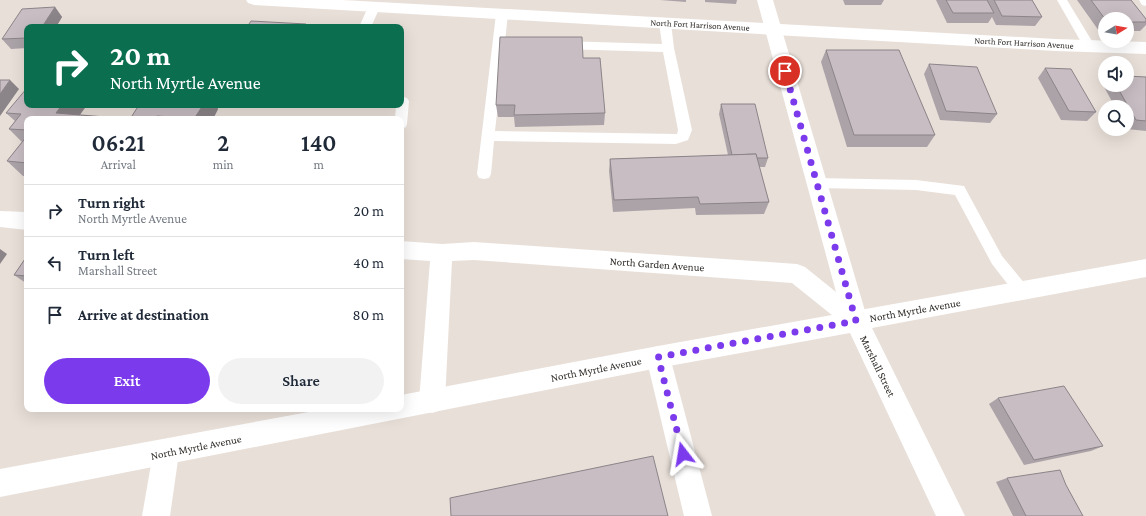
<!DOCTYPE html>
<style>
:root{--surface:#fff;--page:#f2f2f3;--text:#1f2937;--muted:#747a83;--line:#e0e1e3;--accent:#7c3aed}
body{margin:0;font-family:"Crimson Pro",serif;background:var(--page);color:var(--text);height:100vh;display:flex;flex-direction:column;font-size:15px;white-space:nowrap}
*{box-sizing:border-box;margin:0}
p{font-size:13px;color:var(--muted)}
.icon{flex:none;width:22px;height:22px;fill:none;stroke:currentColor;stroke-width:2;stroke-linecap:round;stroke-linejoin:round}
.map{position:relative;flex:1;overflow:hidden}
.panel{position:absolute;left:24px;top:116px;width:380px;height:296px;display:flex;flex-direction:column;background:var(--surface);border-radius:8px;box-shadow:0 4px 16px #0002}
.panel>*{flex:none}
.guide{position:absolute;left:24px;top:24px;width:380px;height:84px;border-radius:8px;box-shadow:0 4px 16px #0002;background:#0b6e4f;color:#fff;overflow:hidden}
.needle{width:26px;rotate:79deg}
.tools{position:absolute;left:1098px;top:12px;display:grid;gap:8px}
.tools a{display:grid;place-items:center;width:36px;height:36px;border-radius:50%;background:var(--surface);box-shadow:0 4px 16px #0002;font-size:20px}
.pin{position:absolute;display:grid;place-items:center;width:34px;height:34px;color:#fff;margin:-17px;border:2px solid #fff;border-radius:50%;box-shadow:0 1px 4px #0007}
.me{position:absolute;width:44px;margin:-22px;rotate:346deg;stroke-linejoin:round;filter:drop-shadow(0 0 3px #0008)}
.turn{display:flex;align-items:center;gap:14px;height:84px;padding:0 20px;font-size:18px}
.turn .icon{width:52px;height:52px;stroke-width:2.5}
.turn b{display:block;font-size:28px;line-height:34px}
.eta{display:flex;justify-content:space-evenly;align-items:center;height:68px;text-align:center}
.eta b{font-size:24px;font-weight:600;line-height:28px}
.action{display:flex;gap:8px;margin-top:auto;padding:8px 20px}
.action a{flex:1;height:46px;border-radius:24px;background:var(--accent);color:#fff;font-size:16px;font-weight:600;line-height:46px;text-align:center}
.action a+a{background:var(--page);color:var(--text)}
ul{padding:0;list-style:none}
li{display:flex;align-items:center;gap:12px;height:52px;padding:0 20px;border-top:1px solid var(--line)}
li div{flex:1}
li b{display:block;font-size:15px}
li em{font-style:normal}
.map>svg:first-child{display:block}
.lines{fill:none;stroke-linecap:round;stroke-linejoin:round}
.lane{fill:#fff;fill-rule:evenodd}
.street{fill:#fff;fill-rule:evenodd}
.secondary{fill:#fff;fill-rule:evenodd}
.wall{fill:#aba3a8}
.shaded-wall{fill:#8b8488}
.building{fill:#c7bdc3;stroke:#8b8488}
.route{stroke:#7c3aed;stroke-width:7;stroke-dasharray:0 12.6}
.labels{text-anchor:middle;stroke-width:3;stroke-linejoin:round;paint-order:stroke}
.far-street-label{font-size:9px;fill:#2f2b28;stroke:#fff}
.street-label{font-size:11px;fill:#2f2b28;stroke:#fff}
</style>
<div class="map">
<svg width="1146" height="516" viewBox="0 0 1146 516">
<rect width="100%" height="100%" fill="#e8dfd8"/>
<g class="lines">
<g class="lane">
<polygon points="1057,0 1067,0 1095,46 1093,49 1085,49"/>
<polygon points="1139,0 1146,0 1146,6 1142,5"/>
<polygon points="374,4 378,5 380,7 371,27 359,27 368,7 370,5"/>
<polygon points="502,10 506,12 508,14 495,131 677,134 678,130 663,52 561,49 557,48 555,45 557,42 561,41 662,44 659,23 661,20 669,20 671,23 674,48 692,130 688,140 676,144 494,141 491,174 489,178 484,179 479,178 477,174 496,14 498,12"/>
<polygon points="401,96 407,98 409,101 407,124 406,127 401,129 401,119 395,119 396,105 401,105"/>
<polygon points="817,178 916,180 964,186 1002,256 1026,285 1029,290 1026,295 1021,297 1016,295 992,264 955,195 916,190 817,188 812,187 810,183 812,179"/>
</g>
<g class="street">
<polygon points="757,0 773,0 868,321 864,328 856,331 848,328 792,283 474,260 452,261 445,401 441,410 432,413 423,410 419,401 430,261 401,259 401,241 442,244 474,242 797,264 805,267 836,292"/>
<polygon points="0,211 27,212 27,230 0,227"/>
<polygon points="658,346 667,349 670,357 712,516 684,516 646,357 649,349"/>
<polygon points="166,440 175,444 179,453 170,516 142,516 153,453 157,444"/>
</g>
<g class="secondary">
<polygon points="246,0 343,0 1056,39 1146,42 1146,54 1056,51 254,5 248,3"/>
<polygon points="1146,259 1146,277 872,328 965,516 936,516 850,333 658,368 0,497 0,469 325,409 401,409 401,395 658,346"/>
</g>
</g>
<g class="wall">
<polygon points="660,0 686,0 686,2"/>
<polygon points="705,0 737,0 736,4 705,2"/>
<polygon points="843,0 884,0 881,5 845,5"/>
<polygon points="936,0 1032,0 1042,17 1035,26 996,25 992,17 988,23 947,23"/>
<polygon points="1077,0 1131,0 1146,19 1146,25 1140,31 1127,31 1127,19 1105,19 1105,31 1099,31"/>
<polygon points="55,7 62,17 56,27 27,27 27,48 11,49 2,39"/>
<polygon points="826,50 935,135 927,147 847,147 821,62"/>
<polygon points="583,58 605,113 604,125 515,127 514,117 498,117 496,105"/>
<polygon points="929,64 997,114 990,123 940,120 924,74"/>
<polygon points="1045,68 1096,112 1087,121 1061,120 1038,78"/>
<polygon points="1146,77 1146,131 1127,129 1127,107 1115,107 1103,85 1105,82 1105,85 1127,85"/>
<polygon points="721,104 768,158 765,167 759,167 769,202 764,214 696,215 695,208 613,212 609,171 610,159 728,155 719,114"/>
<polygon points="27,105 87,105 79,115 130,119 203,105 216,105 218,109 213,119 27,119 27,176 23,176 7,161 22,142 9,129 15,121 6,113"/>
<polygon points="27,256 27,283 26,283 14,275"/>
<polygon points="998,398 1103,446 1091,451 1024,465 989,404"/>
<polygon points="1007,478 1066,485 1083,516 1013,516 996,482"/>
</g>
<g class="shaded-wall">
<polygon points="55,7 62,17 56,27 42,27"/>
<polygon points="10,80 19,89 0,116 0,94"/>
<polygon points="62,105 87,105 77,119 56,113"/>
<polygon points="203,105 216,105 218,109 213,119 194,119"/>
<polygon points="0,249 7,254 0,264"/>
</g>
<g class="building">
<polygon points="946,0 987,0 994,13 953,13"/>
<polygon points="994,0 1032,0 1042,17 1002,16"/>
<polygon points="1091,0 1131,0 1146,19 1146,22 1127,22 1127,19 1105,19"/>
<polygon points="55,7 42,27 27,27 27,38 2,39 22,9"/>
<polygon points="251,21 306,24 304,27 247,27"/>
<polygon points="500,37 582,37 583,58 600,58 605,113 514,115 515,105 496,105"/>
<polygon points="826,50 899,50 935,135 854,135"/>
<polygon points="929,64 977,67 997,114 946,111"/>
<polygon points="1045,68 1071,69 1096,112 1069,111"/>
<polygon points="1127,76 1146,77 1146,121 1136,120 1116,85 1127,85"/>
<polygon points="0,80 10,80 0,94"/>
<polygon points="27,88 27,105 62,105 56,113 130,119 139,105 203,105 194,119 157,116 155,119 27,119 27,130 9,129 21,114 6,113"/>
<polygon points="721,104 755,104 768,158 757,158 756,154 732,155"/>
<polygon points="27,136 27,163 7,161"/>
<polygon points="756,154 769,202 700,204 698,197 614,200 610,159"/>
<polygon points="27,256 27,276 14,275"/>
<polygon points="1064,386 1103,446 1034,460 998,398"/>
<polygon points="653,456 668,516 451,516 450,498"/>
<polygon points="1060,470 1066,485 1083,516 1026,516 1007,478"/>
</g>
<g class="lines">
<polyline class="route" points="683,454 658,357 856,321 785,71"/>
</g>
<g class="labels">
<g class="far-street-label">
<text transform="translate(700 25) rotate(3)" y="3">North Fort Harrison Avenue</text>
<text transform="translate(1024 43) rotate(3)" y="3">North Fort Harrison Avenue</text>
</g>
<g class="street-label">
<text transform="translate(657 264) rotate(4)" y="4">North Garden Avenue</text>
<text transform="translate(915 310) rotate(-10)" y="4">North Myrtle Avenue</text>
<text transform="translate(878 366) rotate(64)" y="4">Marshall Street</text>
<text transform="translate(596 369) rotate(-11)" y="4">North Myrtle Avenue</text>
<text transform="translate(196 447) rotate(-11)" y="4">North Myrtle Avenue</text>
</g>
</g>
</svg>
<div class="tools">
<a><svg class="needle" viewBox="-14 -14 28 28"><path d="M0-13l5 13h-10z" fill="#e53935"/><path d="M0 13l5-13h-10z" fill="#747a83"/></svg></a>
<a><svg class="icon" aria-label="sound" viewBox="0 0 24 24"><path d="M4 9h4l5-4v14l-5-4H4zM17 9q2 3 0 6"/></svg></a>
<a><svg class="icon" aria-label="search" viewBox="0 0 24 24"><circle cx="10" cy="10" r="6"/><path d="M15 15l6 6"/></svg></a>
</div>
<div class="pin" style="left:785px;top:71px;background:#d93025"><svg class="icon" aria-label="arrive" viewBox="0 0 24 24"><path d="M6 21V4h12l-3 4 3 4H6"/></svg></div>
<svg class="me" style="left:683px;top:454px" viewBox="-20 -20 40 40"><path d="M0-17L14 15 0 8-14 15z" fill="#7c3aed" stroke="#fff" stroke-width="4"/></svg>
<div class="guide">
<div class="turn"><svg class="icon" aria-label="right" viewBox="0 0 24 24"><path d="M7 20v-9h11M14 6l5 5-5 5"/></svg><div><b>20 m</b>North Myrtle Avenue</div></div>
</div>
<section class="panel">
<div class="eta">
<div><b>06:21</b><p>Arrival</p></div>
<div><b>2</b><p>min</p></div>
<div><b>140</b><p>m</p></div>
</div>
<ul>
<li><svg class="icon" aria-label="right" viewBox="0 0 24 24"><path d="M7 20v-9h11M14 6l5 5-5 5"/></svg><div><b>Turn right</b><p>North Myrtle Avenue</p></div><em>20 m</em></li>
<li><svg class="icon" aria-label="left" viewBox="0 0 24 24"><path d="M17 20v-9H6M10 6l-5 5 5 5"/></svg><div><b>Turn left</b><p>Marshall Street</p></div><em>40 m</em></li>
<li><svg class="icon" aria-label="arrive" viewBox="0 0 24 24"><path d="M6 21V4h12l-3 4 3 4H6"/></svg><div><b>Arrive at destination</b></div><em>80 m</em></li>
</ul>
<div class="action"><a>Exit</a><a>Share</a></div>
</section>
</div>
